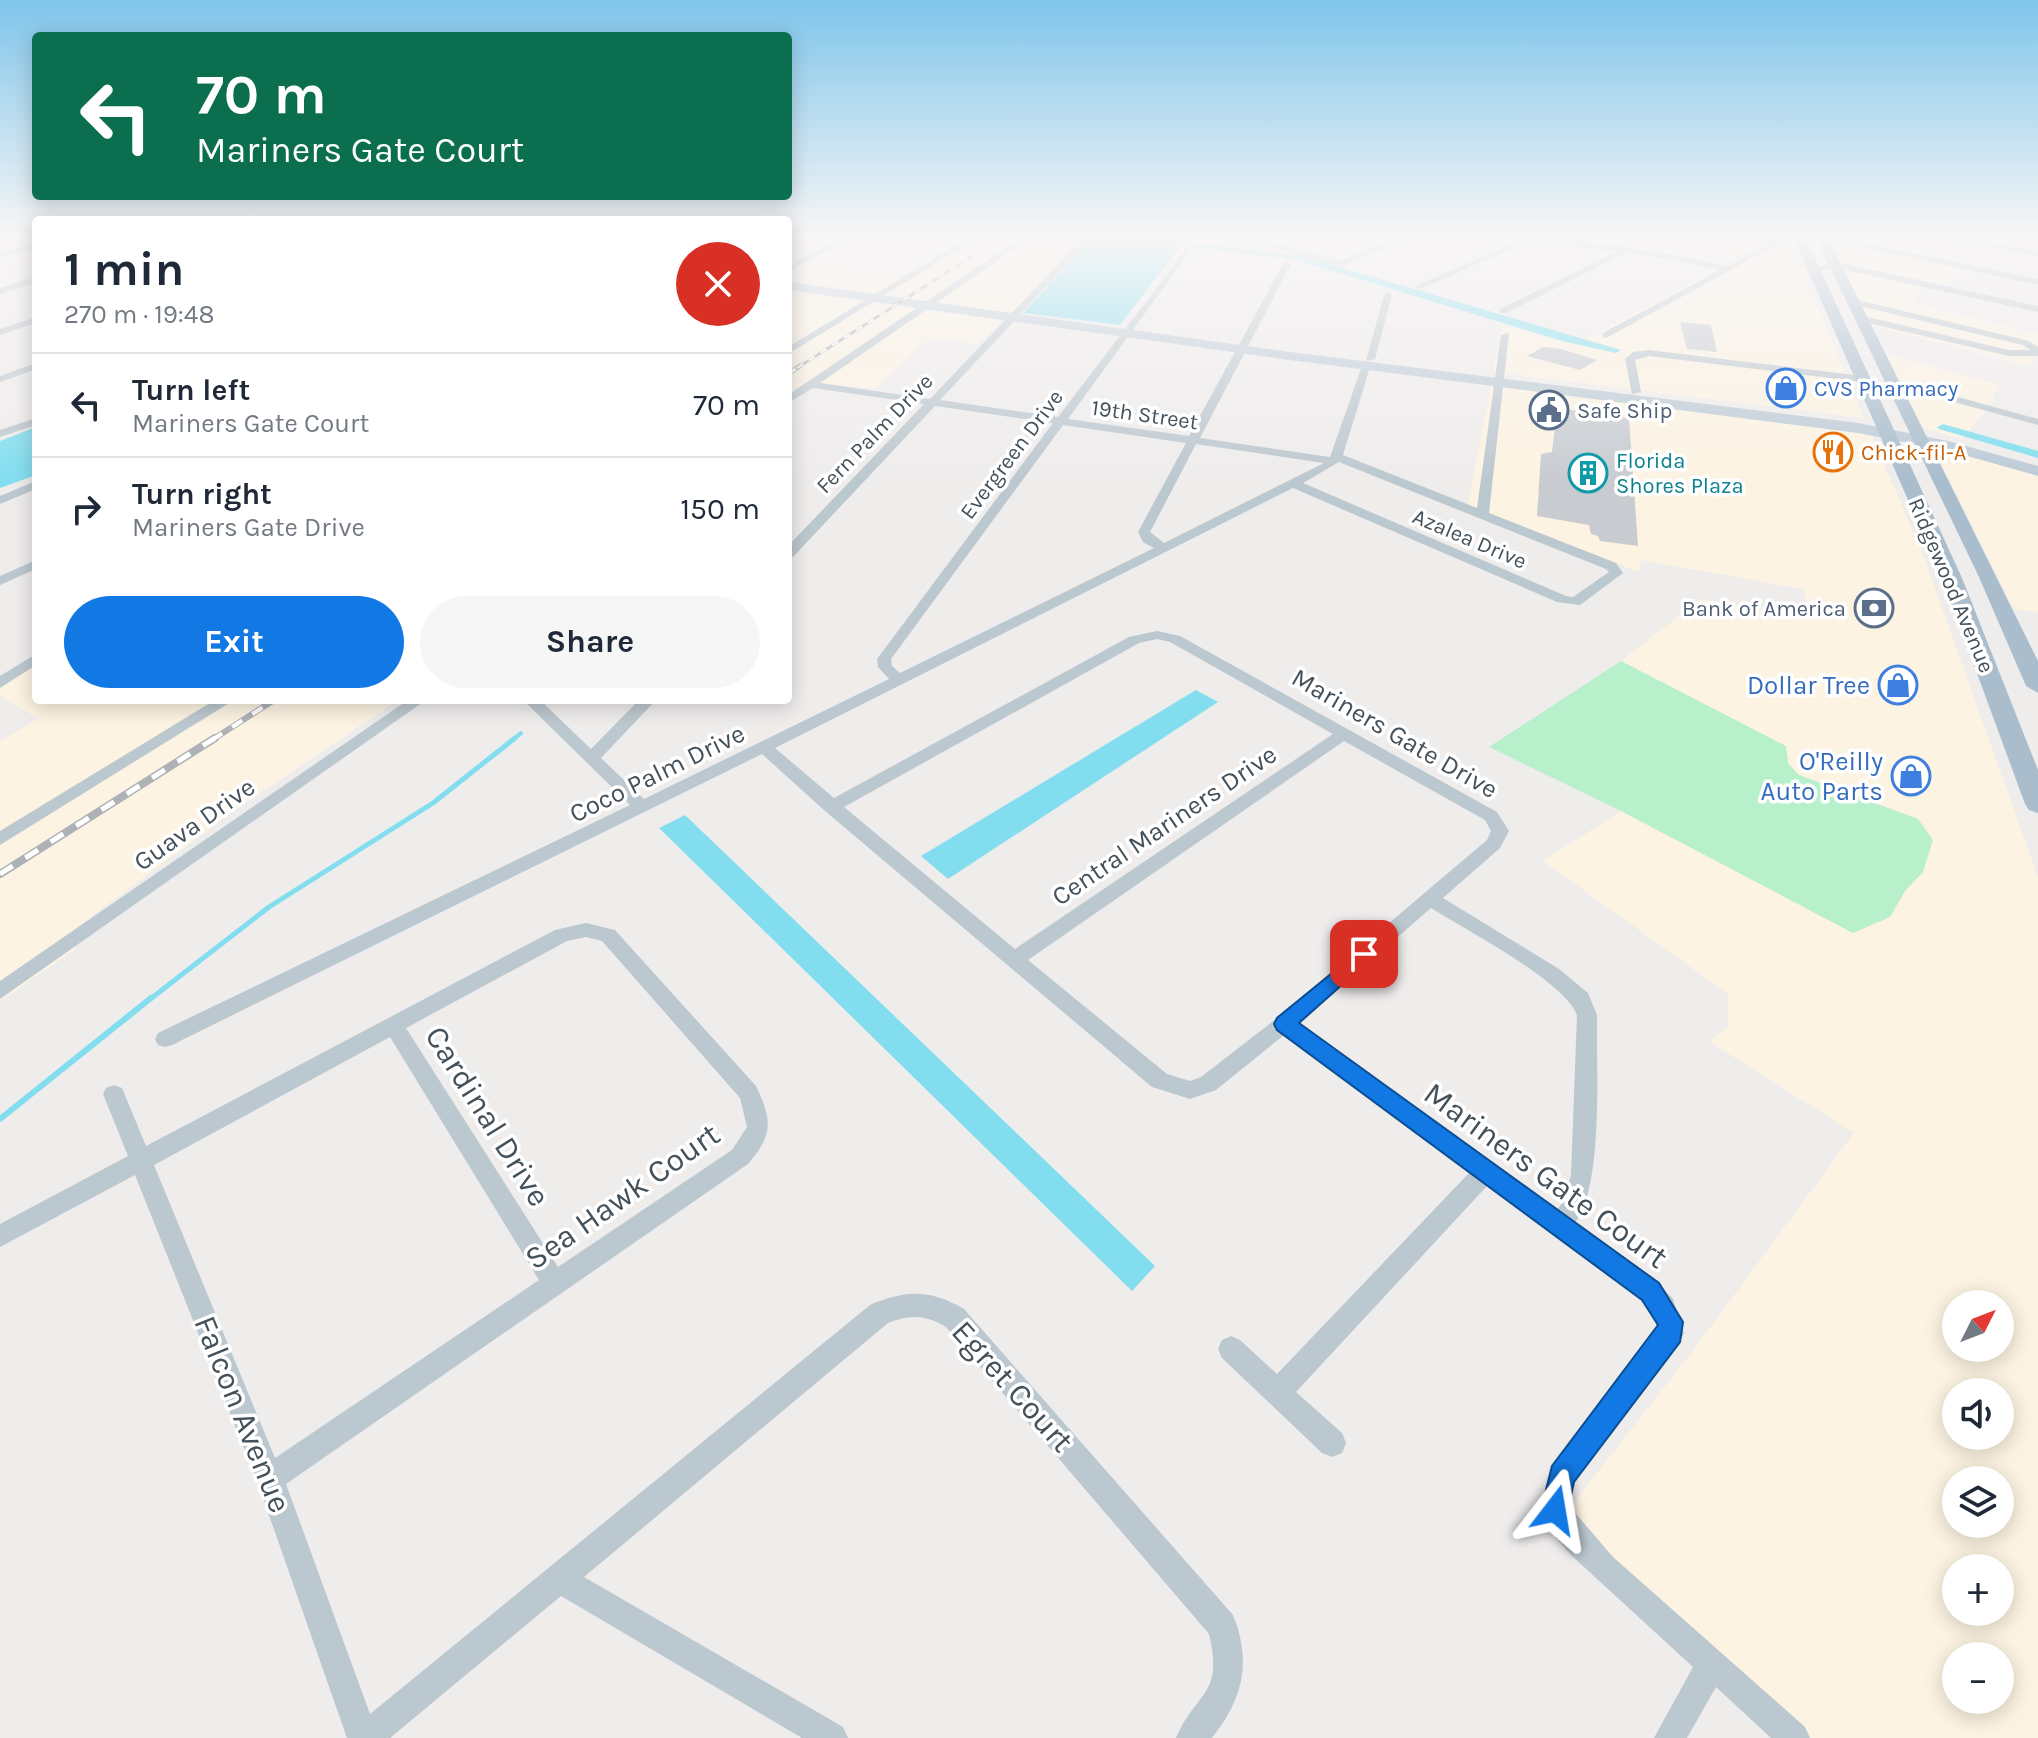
<!DOCTYPE html>
<meta charset="utf-8">
<style>
:root{--surface:#fff;--page:#f6f6f7;--text:#1f2937;--muted:#747a83;--line:#e0e1e3;--accent:#1178e4}
body{margin:0;font-family:Karla,sans-serif;background:var(--page);color:var(--text);height:100vh;display:flex;flex-direction:column;font-size:30px;white-space:nowrap}
*{box-sizing:border-box;margin:0}
p{font-size:26px;color:var(--muted)}
.icon{flex:none;width:44px;height:44px;fill:none;stroke:currentColor;stroke-width:2;stroke-linecap:round;stroke-linejoin:round}
.map{position:relative;flex:1;overflow:hidden}
.panel{position:absolute;left:32px;top:216px;width:760px;height:488px;display:flex;flex-direction:column;background:var(--surface);border-radius:8px;box-shadow:0 4px 20px #0003}
.panel>*{flex:none}
.top-card{position:absolute;left:32px;top:32px;width:760px;height:168px;border-radius:8px;box-shadow:0 4px 20px #0003;background:#0b6e4f;color:#fff;overflow:hidden}
.needle{width:52px;rotate:48deg}
.controls{position:absolute;left:1942px;top:1290px;display:grid;gap:16px}
.controls a{display:grid;place-items:center;width:72px;height:72px;border-radius:50%;background:var(--surface);box-shadow:0 4px 20px #0003;font-size:40px}
.pin{position:absolute;display:grid;place-items:center;width:68px;height:68px;color:#fff;margin:-34px;border-radius:16px;box-shadow:0 4px 12px #0006}
.me{position:absolute;width:88px;margin:-44px;rotate:14deg;stroke-linejoin:round;filter:drop-shadow(0 0 6px #0008)}
.turn{display:flex;align-items:center;gap:28px;height:168px;padding:0 32px;font-size:36px}
.turn .icon{width:104px;height:104px;stroke-width:2.5}
.turn b{display:block;font-size:56px;line-height:68px}
.round{display:grid;place-items:center;flex:none;width:84px;height:84px;border-radius:42px;background:var(--page)}
.head{display:flex;align-items:center;justify-content:space-between;height:136px;padding:0 32px}
h1{font-size:48px;font-weight:700;line-height:60px}
.button{display:flex;gap:16px;margin-top:auto;padding:16px 32px}
.button a{flex:1;height:92px;border-radius:48px;background:var(--accent);color:#fff;font-size:32px;font-weight:700;line-height:92px;text-align:center}
.button a+a{background:var(--page);color:var(--text)}
ul{padding:0;list-style:none}
li{display:flex;align-items:center;gap:24px;height:104px;padding:0 32px;border-top:2px solid var(--line)}
li div{flex:1}
li b{display:block;font-size:30px}
li em{font-style:normal}
.map>svg:first-child{display:block}
.commercial{fill:#fcf3e2;fill-rule:evenodd}
.green{fill:#b7f0ca}
.water{fill:#82deef}
.lines{fill:none;stroke-linecap:round;stroke-linejoin:round}
.stream-far2{stroke:#82deef;stroke-width:4}
.stream-far1{stroke:#82deef;stroke-width:5}
.stream{stroke:#82deef;stroke-width:6}
.canal{fill:#82deef;fill-rule:evenodd}
.building{fill:#c8ccd1}
.street{fill:#bcc8cf;fill-rule:evenodd}
.secondary{fill:#bdcbd7;fill-rule:evenodd}
.primary{fill:#aabdcd;fill-rule:evenodd}
.rail-far3-casing{stroke:#aeb2b7;stroke-width:3}
.rail-far2-casing{stroke:#aeb2b7;stroke-width:5}
.rail-far1-casing{stroke:#aeb2b7;stroke-width:6}
.rail-casing{stroke:#aeb2b7;stroke-width:8}
.rail-far3{stroke:#fff;stroke-width:2;stroke-dasharray:7;stroke-linecap:butt}
.rail-far2{stroke:#fff;stroke-width:3;stroke-dasharray:9;stroke-linecap:butt}
.rail-far1{stroke:#fff;stroke-width:4;stroke-dasharray:12;stroke-linecap:butt}
.rail{stroke:#fff;stroke-width:5;stroke-dasharray:15;stroke-linecap:butt}
.route{fill:#1178e4;stroke:#0b4e94;stroke-width:2}
.labels{text-anchor:middle;stroke-width:7;stroke-linejoin:round;paint-order:stroke}
.far-shop-label{font-size:22px;fill:#366cbe;stroke:#fff;text-anchor:start}
.far-service-label{font-size:22px;fill:#4e5e75;stroke:#fff;text-anchor:start}
.far-street-label{font-size:22px;fill:#44515a;stroke:#fff}
.far-food-label{font-size:22px;fill:#c56008;stroke:#fff;text-anchor:start}
.far-culture-label{font-size:22px;fill:#0d838f;stroke:#fff;text-anchor:start}
.shop-label{font-size:26px;fill:#366cbe;stroke:#fff;text-anchor:end}
.street-label{font-size:26px;fill:#44515a;stroke:#fff}
.near-street-label{font-size:32px;fill:#44515a;stroke:#fff}
</style>
<div class="map">
<svg width="2038" height="1738" viewBox="0 0 2038 1738">
<rect width="100%" height="100%" fill="#efecec"/>
<g class="commercial">
<polygon points="901,236 1095,236 1023,313 1010,312 1005,316 788,284 788,266 801,259 906,279 957,245"/>
<polygon points="1628,236 1788,236 1864,418 1493,372 1502,325 1612,352 1614,349 1582,341 1738,258 1664,240"/>
<polygon points="1828,236 1914,236 1917,242 1887,238 1875,247 1962,267 1943,289 1922,285 1914,303 2038,334 2038,355 2028,366 1870,325"/>
<polygon points="788,288 920,309 1002,320 978,344 929,338 875,389 806,382 788,397"/>
<polygon points="1884,353 1999,385 1990,404 1963,439 1923,428"/>
<path d="M1491,384L1870,432L1922,552L2038,877V1738H1784L1553,1529L1692,1352L1854,1133L1710,1042L1728,1026V994L1543,861L1621,811L1853,933L1890,917L1905,891L1923,872L1918,819L1799,775L1788,763L1786,746L1621,661L1701,599L1811,620L1803,589L1641,560L1639,572L1468,505ZM1956,1304H2000V1348H1956ZM1956,1392H2000V1436H1956ZM1956,1480H2000V1524H1956ZM1956,1568H2000V1612H1956ZM1956,1656H2000V1700H1956Z"/>
<polygon points="1932,445 2038,473 2038,613 2014,609"/>
<polygon points="36,661 36,700 398,700 233,811 61,939 77,948 0,1001 0,741 38,719 0,696 0,679"/>
</g>
<polygon class="green" points="1621,661 1786,746 1788,763 1799,775 1918,819 1933,840 1923,872 1905,891 1890,917 1853,933 1621,811 1489,747"/>
<g class="water">
<polygon points="1094,237 1180,246 1120,325 1023,313"/>
<polygon points="36,427 36,475 0,488 0,441"/>
<polygon points="1196,690 1218,702 948,879 921,856"/>
<polygon points="685,815 1155,1266 1132,1291 659,828"/>
</g>
<g class="lines">
<polyline class="stream-far2" points="513,740 521,733"/>
<polyline class="stream-far1" points="149,1000 269,907 433,803 515,738"/>
<polyline class="stream" points="0,1119 151,998"/>
<g class="canal">
<polygon points="1107,236 1135,236 1298,255 1621,350 1616,353 1562,341 1297,260"/>
<polygon points="1943,424 2038,451 2038,458 1939,429 1937,427"/>
</g>
</g>
<g class="building">
<polygon points="1680,322 1711,325 1717,352 1687,349"/>
<polygon points="1543,347 1561,349 1597,360 1580,370 1527,356"/>
<polygon points="1557,408 1629,418 1638,546 1600,541 1598,536 1591,534 1589,525 1537,516 1541,454 1552,452"/>
</g>
<g class="lines">
<g class="street">
<polygon points="845,236 856,236 788,272 788,266"/>
<polygon points="971,236 981,236 788,354 788,347"/>
<path d="M1023,236H1033L820,383L930,399L1085,236H1094L940,400L1058,417L1187,248L1191,250L1068,419L1189,436L1283,264L1287,261L1291,264L1200,438L1330,457L1362,366L1371,364L1343,455L1477,508L1501,335L1509,333L1489,513L1616,563L1623,573L1580,605L1557,602L1293,488L775,748L834,798L1129,637L1157,631L1180,636L1497,812L1509,831L1500,848L1443,898L1559,969L1588,993L1597,1015C1596,1066 1604,1185 1575,1223L1659,1284L1673,1299L1684,1333L1680,1342L1575,1482L1570,1507L1613,1557L1805,1727L1810,1738H1771L1716,1687L1687,1738H1654L1693,1667L1572,1556L1555,1537L1541,1510L1552,1466L1658,1330L1653,1314L1641,1300L1487,1186L1296,1392L1342,1433L1346,1443L1342,1453L1332,1457L1322,1453L1222,1358L1218,1349L1222,1340L1231,1336L1240,1340L1277,1374L1469,1173L1284,1035L1216,1090L1190,1099L1152,1087L825,811L762,754L172,1045L165,1047L158,1045L155,1039L158,1033L630,805L523,700H540L591,749L639,700H656L601,758L644,799L889,679L878,667L877,659L1053,423L935,406L793,557L788,558V546L924,404L813,388L788,403V395ZM1063,425L1186,443L1138,532L1143,542L1154,548L900,673L892,666L891,659ZM1196,444L1324,463L1164,543L1150,532ZM1339,462L1606,569L1609,572L1573,597L1566,596L1303,483ZM1157,639L1170,642L1333,734L1015,949L844,807L1139,643ZM1344,741L1485,820L1491,831L1487,840L1277,1018L1201,1077L1190,1081L1167,1074L1028,960ZM1431,908C1466,930 1564,981 1577,1015L1571,1175L1564,1200L1557,1210L1299,1023Z"/>
<polygon points="1234,236 1248,236 1339,261 1401,236 1413,236 1340,267"/>
<path d="M1501,236C1576,236 1654,250 1727,266L1768,244L1740,236L1774,241L1782,236H1793L1606,338L1603,337V333L1720,270L1675,260L1626,253L1506,313H1500V309L1616,252L1529,241L1421,289L1414,287L1519,240Z"/>
<polygon points="1830,236 2038,279 2038,285 1817,237"/>
<polygon points="1953,236 2038,252 2038,256 1956,240"/>
<polygon points="36,243 36,248 0,257 0,252"/>
<polygon points="1836,262 2038,306 2038,312 1836,268 1814,272 1810,269"/>
<polygon points="36,277 36,283 0,294 0,288"/>
<polygon points="1388,292 1392,295 1375,359 1366,361 1384,295"/>
<polygon points="1854,299 2029,341 2038,347 2038,356 2009,356 1860,321 1863,316 2009,350 2030,350 2023,345 1851,304"/>
<polygon points="36,317 36,323 0,335 0,329"/>
<polygon points="1649,350 1863,376 1868,379 1863,382 1649,356 1635,360 1641,392 1632,394 1625,359 1633,352"/>
<polygon points="36,363 36,369 0,382 0,376"/>
<polygon points="1893,379 2038,419 2038,425 1889,384 1888,382"/>
<polygon points="36,418 36,425 0,437 0,430"/>
<polygon points="36,481 36,489 0,504 0,496"/>
<polygon points="36,560 36,569 0,585 0,576"/>
<polygon points="36,654 36,665 0,688 0,676"/>
<polygon points="215,700 234,700 0,845 0,831"/>
<polygon points="408,700 426,700 0,999 0,981"/>
<path d="M586,923L615,930L756,1086C772,1120 774,1134 748,1164L286,1484L370,1714L870,1305C905,1290 930,1289 964,1309L1233,1615C1252,1662 1243,1699 1212,1738H1176C1196,1691 1224,1696 1209,1634L946,1327C927,1315 909,1314 888,1323L584,1577L843,1727L848,1738H802L561,1596L390,1738H347L256,1478L135,1175L0,1247V1224L128,1156L103,1094L106,1088L114,1085L122,1088L146,1146L555,930ZM586,937L602,941L740,1098L747,1127L732,1150L558,1267L406,1028L567,941ZM390,1037L539,1280L275,1458L154,1165Z"/>
</g>
<polygon class="secondary" points="788,282 1290,352 1858,423 1948,441 2038,466 2038,476 1946,450 1858,433 1290,360 788,290"/>
<g class="primary">
<polygon points="1793,236 1805,236 1962,578 2038,770 2038,813 2029,810 2025,804 1942,578"/>
<polygon points="1815,236 1827,236 2038,661 2038,693 2026,686 1979,577"/>
</g>
<g class="rail-far3-casing">
<polyline id="rail-far3" points="797,368 1004,236"/>
</g>
<g class="rail-far2-casing">
<polyline id="rail-far2" points="788,374 800,366"/>
</g>
<g class="rail-far1-casing">
<polyline id="rail-far1" points="212,740 274,700"/>
</g>
<g class="rail-casing">
<polyline id="rail" points="0,874 215,738"/>
</g>
<use href="#rail-far3" class="rail-far3"/>
<use href="#rail-far2" class="rail-far2"/>
<use href="#rail-far1" class="rail-far1"/>
<use href="#rail" class="rail"/>
</g>
<linearGradient id="sky" x2="0" y2="1"><stop stop-color="#7fc5eb"/><stop offset="0.49" stop-color="#f8f6f6"/><stop offset="1" stop-color="#f8f6f6" stop-opacity="0"/></linearGradient>
<rect width="2038" height="480" fill="url(#sky)"/>
<polygon class="route" points="1364,947 1374,954 1371,959 1299,1023 1659,1283 1683,1322 1680,1342 1574,1482 1565,1520 1555,1524 1545,1520 1541,1510 1552,1466 1658,1325 1642,1300 1277,1030 1274,1024 1277,1018"/>
<defs>
<g id="shop-ring" transform="scale(2)"><circle r="9.5" fill="#fff" stroke="#3f7fe0" stroke-width="1.5"/><path d="M-5-2.5h2.3a2.7 3.5 0 0 1 5.4 0H5L5.5 6h-11ZM-1.5-2.5h3a1.5 2.3 0 0 0-3 0Z" fill="#3f7fe0"/></g>
<g id="civic-ring" transform="scale(2)"><circle r="9.5" fill="#fff" stroke="#5c6f8a" stroke-width="1.5"/><path d="M-.6-6.5H3V-4.5H.6V-3L4-1V1h2V6H-6V1h2V-1L-.6-3ZM-1.2 2.5V6h2.4V2.5Z" fill="#5c6f8a"/></g>
<g id="restaurant-ring" transform="scale(2)"><circle r="9.5" fill="#fff" stroke="#e8710a" stroke-width="1.5"/><path d="M-5-6h1v4h1v-4h1v4h1v-4h1v5L-1.5 .5V6h-2V.5L-5-1ZM5-6V6H3V1.5H1.5Q1.5-4 5-6Z" fill="#e8710a"/></g>
<g id="building-ring" transform="scale(2)"><circle r="9.5" fill="#fff" stroke="#0f9aa8" stroke-width="1.5"/><path d="M-4-6H4V6H1V3H-1V6H-4ZM-2.5-4.3h1.7v1.8h-1.7ZM.8-4.3h1.7v1.8H.8ZM-2.5-1h1.7V.8h-1.7ZM.8-1h1.7V.8H.8Z" fill="#0f9aa8"/></g>
<g id="bank-ring" transform="scale(2)"><circle r="9.5" fill="#fff" stroke="#5c6f8a" stroke-width="1.5"/><path d="M-6-4H6V4H-6ZM0-2.3a2.3 2.3 0 1 0 0 4.6a2.3 2.3 0 1 0 0-4.6Z" fill="#5c6f8a"/></g>
</defs>
<g fill-rule="evenodd">
<use href="#shop-ring" x="1786" y="388"/>
<use href="#civic-ring" x="1549" y="410"/>
<use href="#restaurant-ring" x="1833" y="452"/>
<use href="#building-ring" x="1588" y="473"/>
<use href="#bank-ring" x="1874" y="608"/>
<use href="#shop-ring" x="1898" y="685"/>
<use href="#shop-ring" x="1911" y="776"/>
</g>
<g class="labels">
<g class="far-shop-label">
<text x="1814" y="396">CVS Pharmacy</text>
</g>
<g class="far-service-label">
<text x="1577" y="418">Safe Ship</text>
<text x="1846" y="616" text-anchor="end">Bank of America</text>
</g>
<g class="far-street-label">
<text transform="translate(1145 414) rotate(8)" y="8">19th Street</text>
<text transform="translate(874 433) rotate(-46)" y="8">Fern Palm Drive</text>
<text transform="translate(1011 454) rotate(-53)" y="8">Evergreen Drive</text>
<text transform="translate(1470 538) rotate(23)" y="8">Azalea Drive</text>
<text transform="translate(1952 585) rotate(67)" y="8">Ridgewood Avenue</text>
</g>
<g class="far-food-label">
<text x="1861" y="460">Chick-fil-A</text>
</g>
<g class="far-culture-label">
<text x="1616" y="468">Florida<tspan x="1616" dy="25">Shores Plaza</tspan></text>
</g>
<g class="shop-label">
<text x="1870" y="694">Dollar Tree</text>
<text x="1883" y="770">O'Reilly<tspan x="1883" dy="30">Auto Parts</tspan></text>
</g>
<g class="street-label">
<text transform="translate(1395 733) rotate(30)" y="9">Mariners Gate Drive</text>
<text transform="translate(657 773) rotate(-26)" y="9">Coco Palm Drive</text>
<text transform="translate(194 824) rotate(-35)" y="9">Guava Drive</text>
<text transform="translate(1164 825) rotate(-34)" y="9">Central Mariners Drive</text>
</g>
<g class="near-street-label">
<text transform="translate(488 1116) rotate(58)" y="11">Cardinal Drive</text>
<text transform="translate(1546 1175) rotate(36)" y="11">Mariners Gate Court</text>
<text transform="translate(622 1196) rotate(-35)" y="11">Sea Hawk Court</text>
<text transform="translate(1013 1386) rotate(48)" y="11">Egret Court</text>
<text transform="translate(243 1414) rotate(68)" y="11">Falcon Avenue</text>
</g>
</g>
</svg>
<div class="controls">
<a><svg class="needle" viewBox="-14 -14 28 28"><path d="M0-13l5 13h-10z" fill="#e53935"/><path d="M0 13l5-13h-10z" fill="#747a83"/></svg></a>
<a><svg class="icon" aria-label="sound" viewBox="0 0 24 24"><path d="M4 9h4l5-4v14l-5-4H4zM17 9q2 3 0 6"/></svg></a>
<a><svg class="icon" aria-label="layers" viewBox="0 0 24 24"><path d="M12 4l9 5-9 5-9-5zM3 14l9 5 9-5"/></svg></a>
<a>+</a>
<a>−</a>
</div>
<div class="pin" style="left:1364px;top:954px;background:#d93025"><svg class="icon" aria-label="arrive" viewBox="0 0 24 24"><path d="M6 21V4h12l-3 4 3 4H6"/></svg></div>
<svg class="me" style="left:1555px;top:1510px" viewBox="-20 -20 40 40"><path d="M0-17L14 15 0 8-14 15z" fill="#1178e4" stroke="#fff" stroke-width="4"/></svg>
<div class="top-card">
<div class="turn"><svg class="icon" aria-label="left" viewBox="0 0 24 24"><path d="M17 20v-9H6M10 6l-5 5 5 5"/></svg><div><b>70 m</b>Mariners Gate Court</div></div>
</div>
<section class="panel">
<div class="head"><div><h1>1 min</h1><p>270 m · 19:48</p></div><a class="round" style="background:#d93025;color:#fff"><svg class="icon" aria-label="close" viewBox="0 0 24 24"><path d="M6 6l12 12M18 6L6 18"/></svg></a></div>
<ul>
<li><svg class="icon" aria-label="left" viewBox="0 0 24 24"><path d="M17 20v-9H6M10 6l-5 5 5 5"/></svg><div><b>Turn left</b><p>Mariners Gate Court</p></div><em>70 m</em></li>
<li><svg class="icon" aria-label="right" viewBox="0 0 24 24"><path d="M7 20v-9h11M14 6l5 5-5 5"/></svg><div><b>Turn right</b><p>Mariners Gate Drive</p></div><em>150 m</em></li>
</ul>
<div class="button"><a>Exit</a><a>Share</a></div>
</section>
</div>
